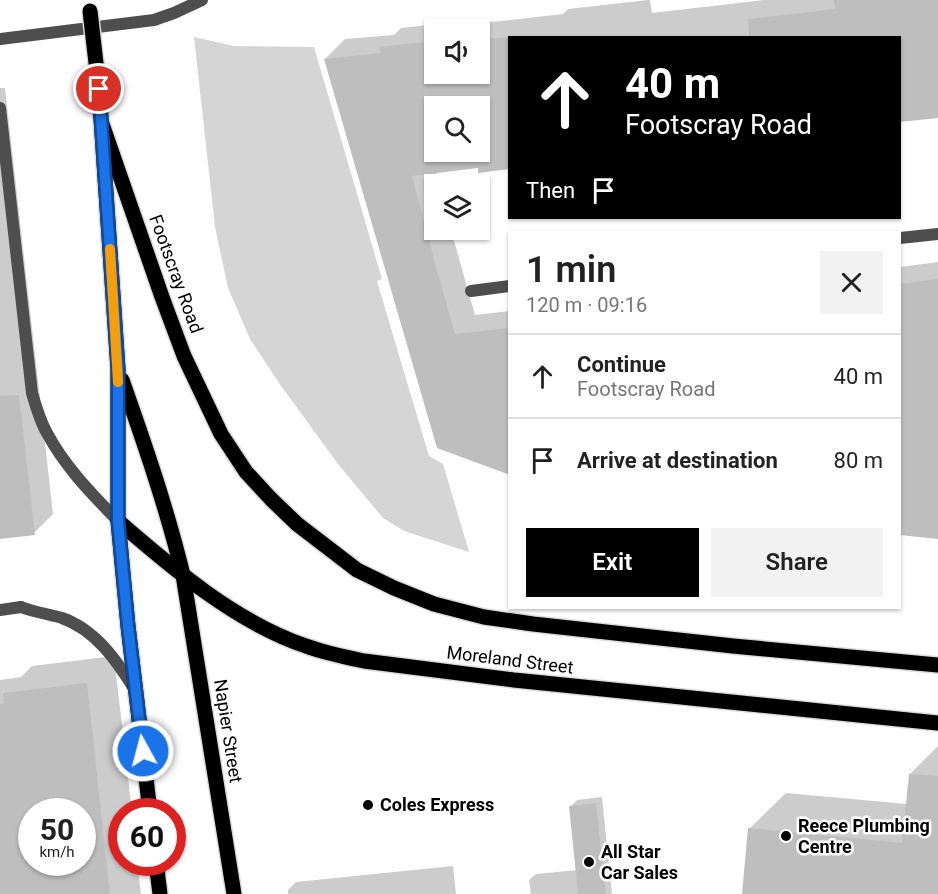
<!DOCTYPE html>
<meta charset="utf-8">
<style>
:root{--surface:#fff;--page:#f2f2f2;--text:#222;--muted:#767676;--line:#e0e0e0;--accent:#000}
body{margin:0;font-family:Roboto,sans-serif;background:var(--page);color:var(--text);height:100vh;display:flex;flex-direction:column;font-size:22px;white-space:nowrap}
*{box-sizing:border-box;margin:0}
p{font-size:20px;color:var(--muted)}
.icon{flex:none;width:33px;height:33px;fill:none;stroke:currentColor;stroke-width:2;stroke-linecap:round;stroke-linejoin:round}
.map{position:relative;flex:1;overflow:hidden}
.panel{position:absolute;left:508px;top:231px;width:393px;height:378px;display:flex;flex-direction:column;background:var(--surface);border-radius:0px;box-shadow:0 2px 4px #0004}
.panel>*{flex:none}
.hud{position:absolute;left:508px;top:36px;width:393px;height:183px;border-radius:0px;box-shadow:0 2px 4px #0004;background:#000;color:#fff;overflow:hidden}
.buttons{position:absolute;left:424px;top:18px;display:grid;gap:12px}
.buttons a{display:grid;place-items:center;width:66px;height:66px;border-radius:0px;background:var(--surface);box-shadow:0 2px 4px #0004;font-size:30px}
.speed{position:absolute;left:18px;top:798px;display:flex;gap:12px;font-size:30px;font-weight:700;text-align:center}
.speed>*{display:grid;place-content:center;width:78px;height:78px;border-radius:50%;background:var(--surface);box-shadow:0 2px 4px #0004;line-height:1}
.speed small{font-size:15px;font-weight:400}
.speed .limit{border:9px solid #d22;background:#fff;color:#111}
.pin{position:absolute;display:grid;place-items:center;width:51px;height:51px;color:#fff;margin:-26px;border:3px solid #fff;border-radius:50%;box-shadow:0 2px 6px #0007}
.me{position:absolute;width:66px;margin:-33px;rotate:353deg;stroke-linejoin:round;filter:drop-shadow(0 0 4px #0008)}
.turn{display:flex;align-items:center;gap:21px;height:126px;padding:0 18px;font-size:27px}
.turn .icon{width:78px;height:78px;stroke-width:2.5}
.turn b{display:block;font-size:42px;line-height:51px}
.then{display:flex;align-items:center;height:57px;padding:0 18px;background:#0003;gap:12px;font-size:22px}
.round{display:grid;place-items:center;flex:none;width:63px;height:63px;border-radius:0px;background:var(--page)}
.head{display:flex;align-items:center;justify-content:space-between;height:102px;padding:0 18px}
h1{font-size:36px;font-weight:600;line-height:45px}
.button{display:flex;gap:12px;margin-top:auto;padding:12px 18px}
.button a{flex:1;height:69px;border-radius:0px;background:var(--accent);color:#fff;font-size:24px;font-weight:600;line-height:69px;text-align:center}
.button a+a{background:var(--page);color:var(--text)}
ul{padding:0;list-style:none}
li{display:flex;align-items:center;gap:18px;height:84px;padding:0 18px;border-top:2px solid var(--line)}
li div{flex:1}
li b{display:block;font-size:22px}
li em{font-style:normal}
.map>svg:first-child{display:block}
.green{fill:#d5d5d5}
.shadow{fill:#0003;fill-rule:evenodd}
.building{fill:#bebebe;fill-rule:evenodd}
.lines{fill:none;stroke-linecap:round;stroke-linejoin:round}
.primary-casing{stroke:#dbdbdb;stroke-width:18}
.service{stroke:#4e4e4e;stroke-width:12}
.minor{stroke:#4e4e4e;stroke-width:12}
.primary{stroke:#000;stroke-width:15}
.primary-bridge-casing{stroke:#dbdbdb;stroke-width:18;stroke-linecap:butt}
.primary-bridge{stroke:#000;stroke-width:15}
.route-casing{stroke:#114b97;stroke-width:15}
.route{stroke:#1a73e8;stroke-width:10}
.slow{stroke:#f59e0b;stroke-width:10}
.poi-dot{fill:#000;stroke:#fff;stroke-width:2}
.labels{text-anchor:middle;stroke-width:5;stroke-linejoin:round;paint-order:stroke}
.street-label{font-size:18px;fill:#000;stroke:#fff}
.poi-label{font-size:18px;font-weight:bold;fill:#000;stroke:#fff;text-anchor:start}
</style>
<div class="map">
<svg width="938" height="894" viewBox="0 0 938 894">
<rect width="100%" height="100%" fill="#fff"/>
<polygon class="green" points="194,37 234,46 314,47 382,279 377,281 429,456 443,464 469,552 404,531 383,518 338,464 279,383 250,339 228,288 215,227"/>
<g class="shadow">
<path d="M648,0H650L652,13L764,0H938V117L900,121V38H510V168L480,167L436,172L439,184H435V230H451L475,315L510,311V473L325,59L345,39L394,35L401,28L483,19V23L563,14L568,9ZM435,28H480V74H435ZM435,106H480V152H435Z"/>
<polygon points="0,88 5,88 53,514 34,533 0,537"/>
<polygon points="938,262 938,538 900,534 900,267"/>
<path d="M114,656L132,812H122V862H137L141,894H0V680L21,677L32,666ZM32,812H82V862H32Z"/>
<polygon points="938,746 938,894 743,894 749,829 786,793 907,804 910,774"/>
<polygon points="602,797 612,894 531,894 529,880 536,874 577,870 571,806 577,800"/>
<polygon points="453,866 456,894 288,894 288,890 296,882"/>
</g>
<g class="building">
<polygon points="834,0 938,0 938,118 900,122 900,38 749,38 748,19 835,9"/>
<path d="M510,37V169L478,173V168L412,176L436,267L455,334L510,328V475L437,448L324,59L381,53L379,47L435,41V74H480V40ZM435,106H480V152H435Z"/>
<polygon points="938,279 938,539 900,535 900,284"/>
<polygon points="19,395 35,535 0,539 0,396"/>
<path d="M87,683L110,894H0V704L4,703L3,693ZM32,812H82V862H32Z"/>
<polygon points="909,774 938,776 938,894 742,894 748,828 902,843"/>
<polygon points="596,803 606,894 578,894 569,806"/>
</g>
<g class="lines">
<g class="primary-casing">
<g id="primary">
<polyline points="99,89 118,369 118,521 128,626 150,812"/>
<polyline points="102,124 162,297 184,356 221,434 246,472 271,499 297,524 357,570 394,588 434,604 484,617 533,624 733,646 938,665"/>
<path d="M122,380C145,445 167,509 183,575L234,894"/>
<path d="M118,521C172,568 237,623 306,646C325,653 345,657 364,661L514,680L938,723"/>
<polyline points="156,862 160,894"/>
</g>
</g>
<g class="service">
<path d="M0,108L32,393C36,407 40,421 47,433C65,467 92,494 118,521"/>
<polyline points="900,238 938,234"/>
<polyline points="471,291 510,286"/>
<path d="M21,607C34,612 48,614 62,618C96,630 117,661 135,690"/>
</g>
<g class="minor">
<polyline points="0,39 154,20 174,13 202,0"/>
<polyline points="0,610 21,607"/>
</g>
<use href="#primary" class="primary"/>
<g class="primary-bridge-casing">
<polyline id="primary-bridge" points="90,11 99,89"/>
</g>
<use href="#primary-bridge" class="primary-bridge"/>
</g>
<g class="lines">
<g class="route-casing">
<polyline id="route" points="99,89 118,369 118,521 128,626 143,751"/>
</g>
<use href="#route" class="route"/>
<polyline class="slow" points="110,249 118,382"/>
</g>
<g class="poi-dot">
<circle cx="368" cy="805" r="6"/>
<circle cx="786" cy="836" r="6"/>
<circle cx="589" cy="862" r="6"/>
</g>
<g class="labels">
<g class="street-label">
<text transform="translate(176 274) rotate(70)" y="6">Footscray Road</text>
<text transform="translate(510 660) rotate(7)" y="6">Moreland Street</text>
<text transform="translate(228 731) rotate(81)" y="6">Napier Street</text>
</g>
<g class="poi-label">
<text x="380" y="811">Coles Express</text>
<text x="798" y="832">Reece Plumbing<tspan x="798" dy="21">Centre</tspan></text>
<text x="601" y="858">All Star<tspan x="601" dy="21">Car Sales</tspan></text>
</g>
</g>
</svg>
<div class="buttons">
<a><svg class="icon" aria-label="sound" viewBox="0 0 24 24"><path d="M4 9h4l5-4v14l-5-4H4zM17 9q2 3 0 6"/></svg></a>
<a><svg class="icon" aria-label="search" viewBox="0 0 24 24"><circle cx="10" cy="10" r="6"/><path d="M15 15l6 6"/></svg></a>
<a><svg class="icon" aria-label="layers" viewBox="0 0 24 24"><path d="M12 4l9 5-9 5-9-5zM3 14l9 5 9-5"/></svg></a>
</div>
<div class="speed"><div>50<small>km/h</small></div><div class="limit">60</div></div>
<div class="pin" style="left:99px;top:89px;background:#d93025"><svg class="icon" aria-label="arrive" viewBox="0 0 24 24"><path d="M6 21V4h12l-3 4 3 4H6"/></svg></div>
<svg class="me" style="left:143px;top:751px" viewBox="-20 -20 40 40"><circle r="17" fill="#1a73e8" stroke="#fff" stroke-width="3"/><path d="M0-11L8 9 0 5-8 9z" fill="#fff"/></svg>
<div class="hud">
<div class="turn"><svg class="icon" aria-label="ahead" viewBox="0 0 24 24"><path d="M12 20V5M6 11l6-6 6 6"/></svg><div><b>40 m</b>Footscray Road</div></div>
<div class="then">Then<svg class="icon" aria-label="arrive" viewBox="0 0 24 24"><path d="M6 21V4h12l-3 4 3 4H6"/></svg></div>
</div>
<section class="panel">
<div class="head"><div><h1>1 min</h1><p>120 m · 09:16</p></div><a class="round"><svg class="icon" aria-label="close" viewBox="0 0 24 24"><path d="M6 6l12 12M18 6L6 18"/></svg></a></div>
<ul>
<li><svg class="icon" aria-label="ahead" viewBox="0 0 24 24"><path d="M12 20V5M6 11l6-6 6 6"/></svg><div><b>Continue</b><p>Footscray Road</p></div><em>40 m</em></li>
<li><svg class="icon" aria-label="arrive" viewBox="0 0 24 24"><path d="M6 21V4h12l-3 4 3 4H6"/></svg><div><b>Arrive at destination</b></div><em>80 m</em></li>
</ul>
<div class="button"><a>Exit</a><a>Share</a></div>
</section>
</div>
